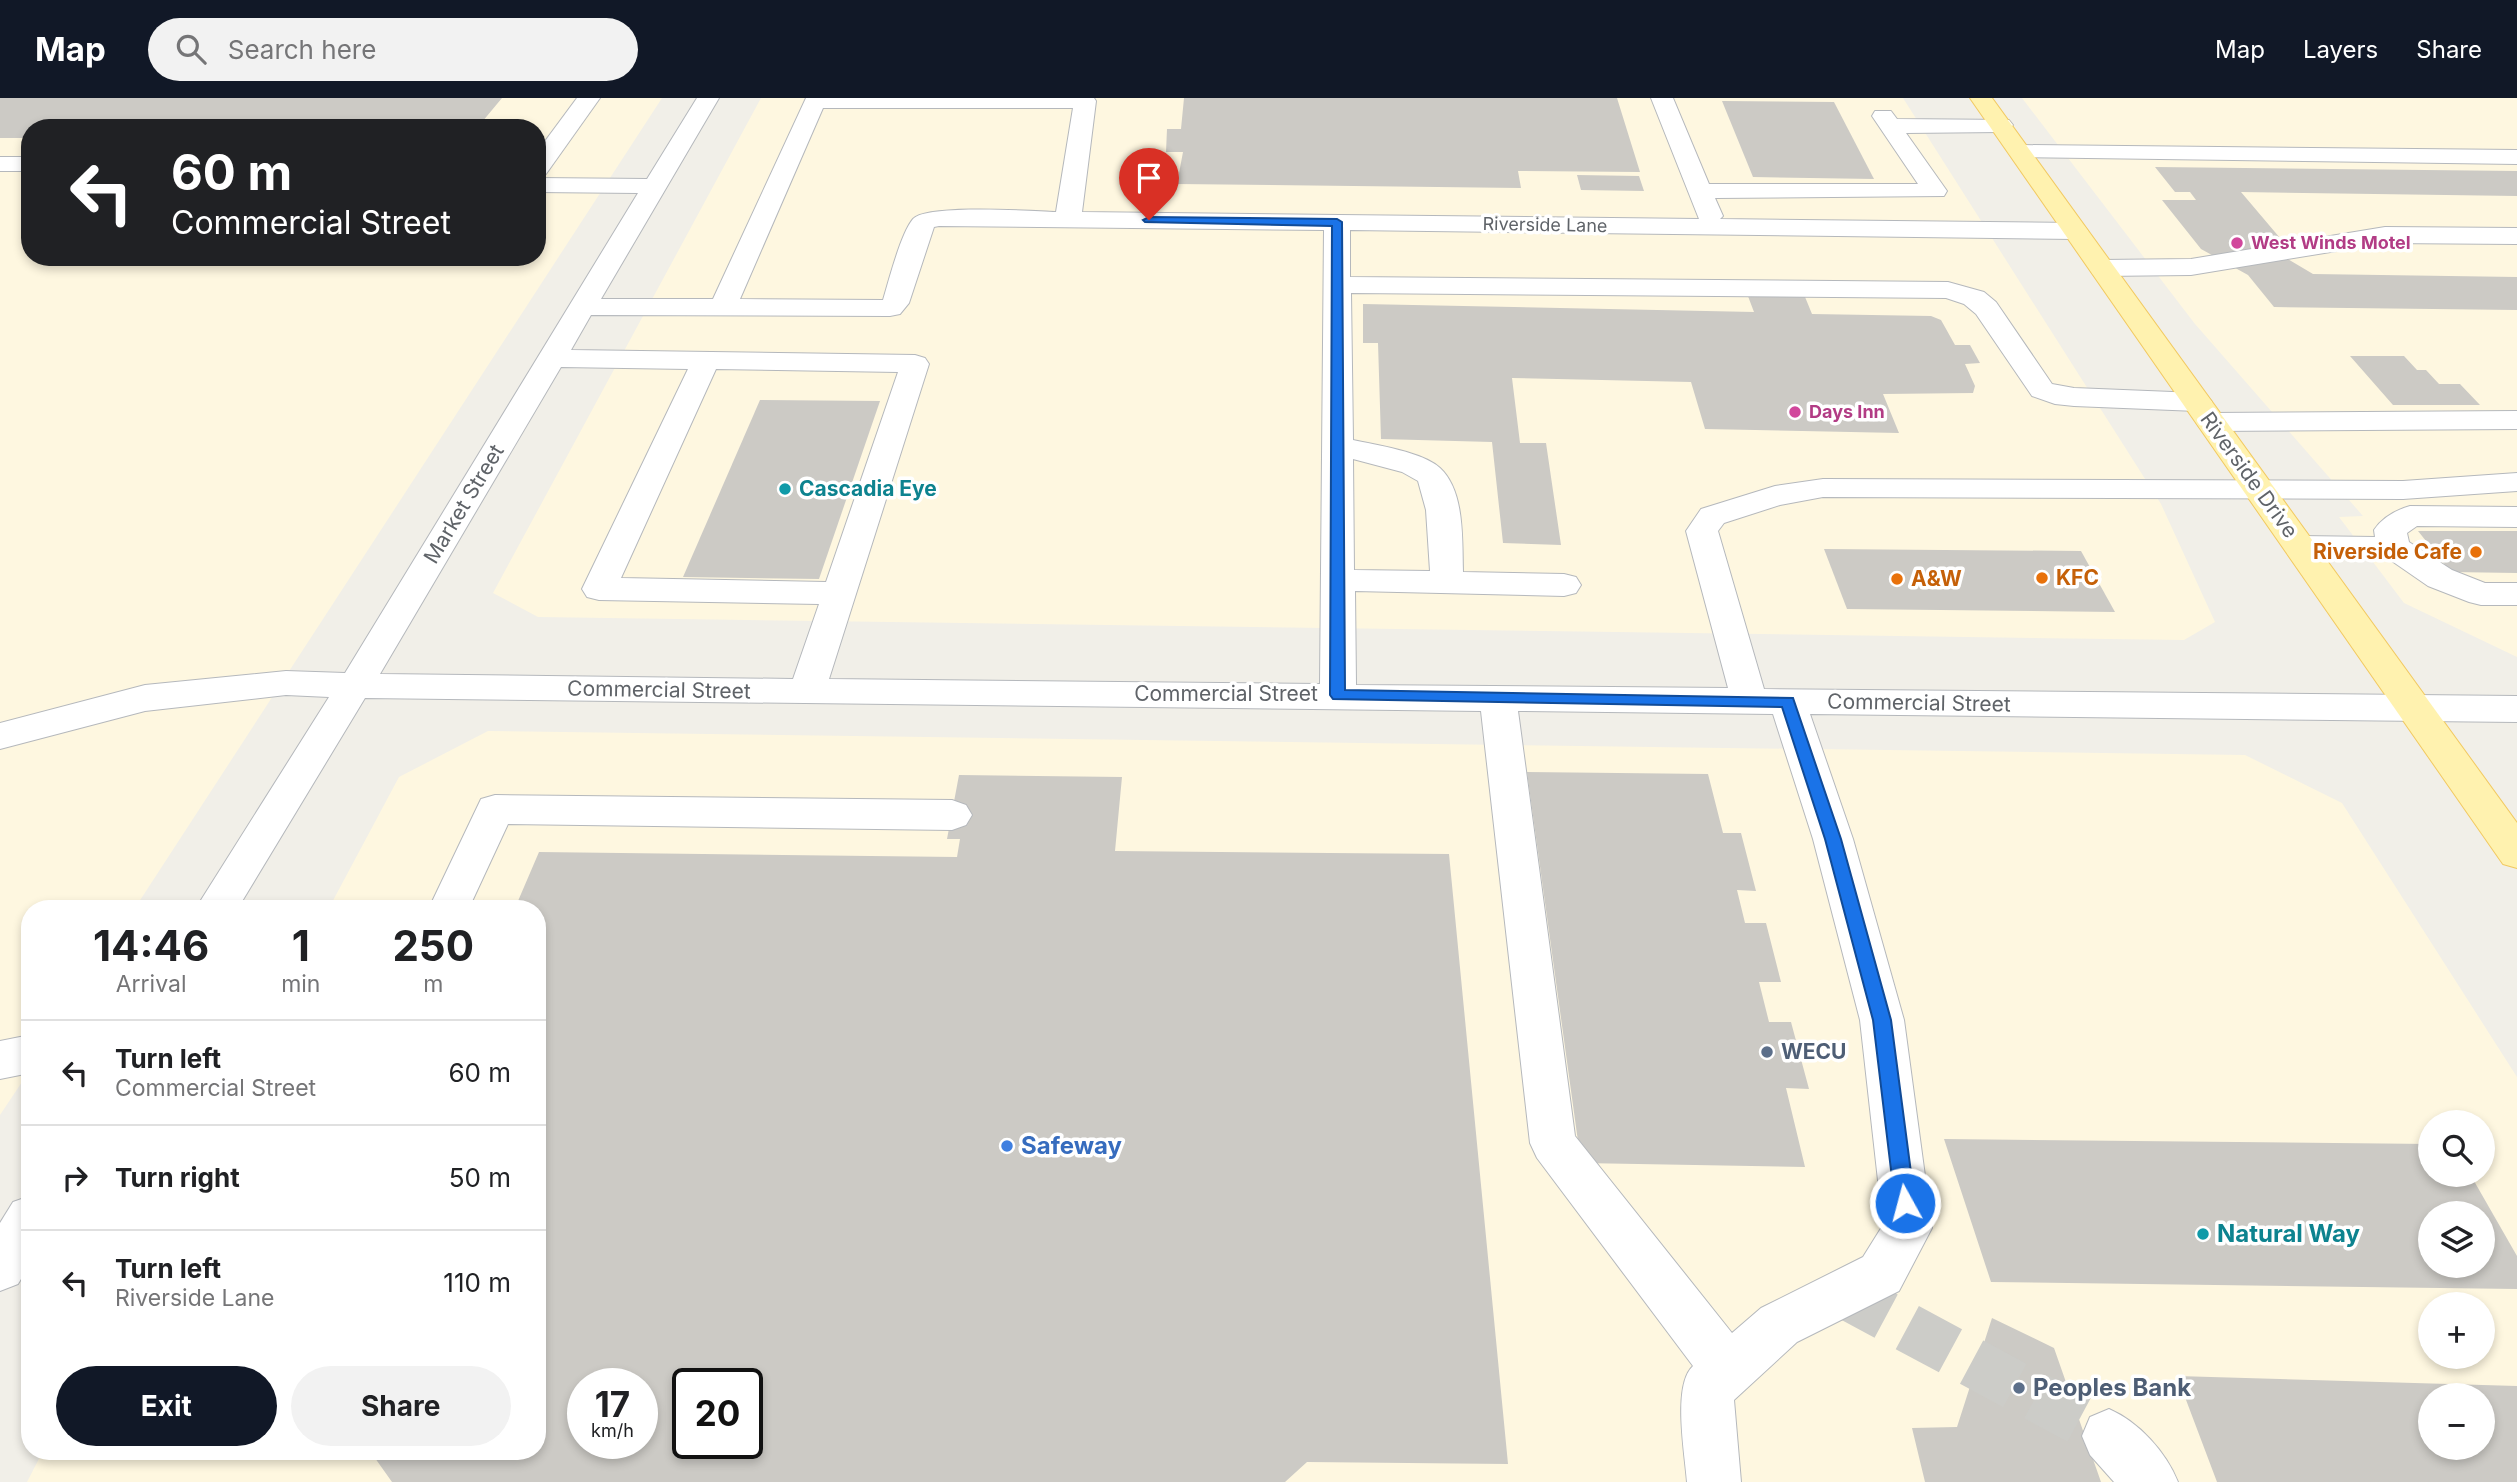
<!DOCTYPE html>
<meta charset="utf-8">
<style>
:root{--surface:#fff;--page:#f2f2f2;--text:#202124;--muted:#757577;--line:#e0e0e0;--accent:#111827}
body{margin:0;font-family:Inter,sans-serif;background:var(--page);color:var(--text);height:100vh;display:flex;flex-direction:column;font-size:26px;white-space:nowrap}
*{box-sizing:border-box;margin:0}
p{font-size:23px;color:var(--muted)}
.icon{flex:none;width:38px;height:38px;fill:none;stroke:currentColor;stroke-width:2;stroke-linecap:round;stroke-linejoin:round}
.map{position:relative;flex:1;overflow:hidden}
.panel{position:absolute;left:21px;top:802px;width:525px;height:560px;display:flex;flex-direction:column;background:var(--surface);border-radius:28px;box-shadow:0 4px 10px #0003}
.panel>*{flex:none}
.top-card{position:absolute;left:21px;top:21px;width:525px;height:147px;border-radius:28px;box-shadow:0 4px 10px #0003;background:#202124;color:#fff;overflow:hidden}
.tools{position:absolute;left:2418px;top:1012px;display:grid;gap:14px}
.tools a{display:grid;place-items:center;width:77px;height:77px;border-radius:50%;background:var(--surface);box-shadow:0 4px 10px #0003;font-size:35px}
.speed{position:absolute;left:567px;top:1270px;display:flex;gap:14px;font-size:35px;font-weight:700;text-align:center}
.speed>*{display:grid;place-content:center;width:91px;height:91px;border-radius:50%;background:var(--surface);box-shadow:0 4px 10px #0003;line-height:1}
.speed small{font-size:18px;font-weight:400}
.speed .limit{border:4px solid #111;border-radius:10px;background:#fff;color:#111}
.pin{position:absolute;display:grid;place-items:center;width:60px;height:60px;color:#fff;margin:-72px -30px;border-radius:50% 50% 50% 0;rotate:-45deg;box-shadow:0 0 7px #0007}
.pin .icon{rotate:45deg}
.me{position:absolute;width:77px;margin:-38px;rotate:353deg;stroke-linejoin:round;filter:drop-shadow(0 0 5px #0008)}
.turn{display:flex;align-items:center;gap:24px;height:147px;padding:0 35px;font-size:32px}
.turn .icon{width:91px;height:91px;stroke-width:2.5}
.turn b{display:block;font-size:49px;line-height:60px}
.eta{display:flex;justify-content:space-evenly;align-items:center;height:119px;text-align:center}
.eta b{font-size:42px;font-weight:700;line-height:49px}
.action{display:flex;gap:14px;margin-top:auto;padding:14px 35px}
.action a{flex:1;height:80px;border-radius:42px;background:var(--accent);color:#fff;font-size:28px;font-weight:700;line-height:80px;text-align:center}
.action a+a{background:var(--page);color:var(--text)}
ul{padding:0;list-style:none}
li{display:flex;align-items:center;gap:21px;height:105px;padding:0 35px;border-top:2px solid var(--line)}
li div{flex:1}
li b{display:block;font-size:26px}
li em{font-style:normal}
header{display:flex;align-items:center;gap:42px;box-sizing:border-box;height:98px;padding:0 35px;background:var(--accent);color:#fff}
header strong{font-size:33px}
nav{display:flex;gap:38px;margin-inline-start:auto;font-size:24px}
.search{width:490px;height:63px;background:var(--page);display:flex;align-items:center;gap:18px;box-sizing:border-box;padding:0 24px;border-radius:38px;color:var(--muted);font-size:26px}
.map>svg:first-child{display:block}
.commercial{fill:#fef7e0;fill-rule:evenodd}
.building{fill:#cccac5;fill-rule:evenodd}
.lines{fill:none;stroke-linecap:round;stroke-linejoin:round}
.minor-tunnel{stroke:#ccccc8;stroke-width:49;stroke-dasharray:49 24;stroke-linecap:butt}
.minor-casing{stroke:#b5b8bc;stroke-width:2}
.major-casing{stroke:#f2c960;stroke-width:2}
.minor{fill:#fff;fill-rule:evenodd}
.major{fill:#fff2af;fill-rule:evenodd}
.route{fill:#1a73e8;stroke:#114b97;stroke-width:2}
.hotel-dot{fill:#d1479c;stroke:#fff;stroke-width:2.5}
.culture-dot{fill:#0f9aa8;stroke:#fff;stroke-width:2.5}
.food-dot{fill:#e8710a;stroke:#fff;stroke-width:2.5}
.service-dot{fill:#5c6f8a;stroke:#fff;stroke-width:2.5}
.shop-dot{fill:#3f7fe0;stroke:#fff;stroke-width:2.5}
.labels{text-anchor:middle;stroke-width:7;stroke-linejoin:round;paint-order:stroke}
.far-street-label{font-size:18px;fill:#5f6368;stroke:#fff}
.far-hotel-label{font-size:18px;font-weight:bold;fill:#b23c85;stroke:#fff;text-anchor:start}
.street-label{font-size:21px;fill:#5f6368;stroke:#fff}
.culture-label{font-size:21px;font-weight:bold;fill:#0d838f;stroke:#fff;text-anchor:start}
.food-label{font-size:21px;font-weight:bold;fill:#c56008;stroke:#fff;text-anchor:start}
.service-label{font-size:21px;font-weight:bold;fill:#4e5e75;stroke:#fff;text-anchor:start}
.near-shop-label{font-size:24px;font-weight:bold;fill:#366cbe;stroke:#fff;text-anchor:start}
.near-culture-label{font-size:24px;font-weight:bold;fill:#0d838f;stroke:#fff;text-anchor:start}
.near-service-label{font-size:24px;font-weight:bold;fill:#4e5e75;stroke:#fff;text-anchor:start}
</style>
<header>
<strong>Map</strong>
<div class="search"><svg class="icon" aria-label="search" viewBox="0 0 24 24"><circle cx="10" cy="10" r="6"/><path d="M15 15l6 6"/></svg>Search here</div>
<nav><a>Map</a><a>Layers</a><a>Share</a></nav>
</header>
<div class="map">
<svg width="2517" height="1384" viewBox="0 0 2517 1384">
<rect width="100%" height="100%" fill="#f1efe8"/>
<g class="commercial">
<path d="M0,0H662L135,810H30V972L0,1017ZM30,30H537V159H30Z"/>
<polygon points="761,0 1903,0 2161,406 2215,524 2184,542 538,519 493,495"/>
<polygon points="2022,0 2517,0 2517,559 2404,505 2339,419 2363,418 2195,226"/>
<path d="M488,633L2245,657L2342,705L2517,979V1384H27L43,1353H537V810H329L399,679ZM2431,1024H2483V1076H2431ZM2431,1115H2483V1167H2431ZM2431,1206H2483V1258H2431ZM583,1286H642V1346H583ZM688,1286H747V1346H688ZM2431,1297H2483V1349H2431Z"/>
</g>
<g class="building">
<polygon points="0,0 502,0 482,24 179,22 169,30 30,30 30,40 0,40"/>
<polygon points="1184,0 1617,0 1640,74 1518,73 1521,90 1177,86 1183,54 1166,54 1167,31 1181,31"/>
<polygon points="1722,3 1834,4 1874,81 1753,79"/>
<polygon points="2155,69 2517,73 2517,98 2241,94 2280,140 2273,140 2282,150 2271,151 2313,176 2517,179 2517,212 2274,209 2248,177 2201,151 2162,102 2196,102 2190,94 2175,94"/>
<polygon points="1577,77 1639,78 1644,93 1581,92"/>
<polygon points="1746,193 1803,194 1812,216 1931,218 1941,222 1955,247 1970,247 1980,265 1965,266 1975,288 1973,295 1883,296 1899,335 1705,331 1691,284 1512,280 1520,345 1546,345 1561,447 1503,445 1492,344 1381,341 1378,245 1363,245 1363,206 1754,214"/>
<polygon points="2350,258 2404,258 2417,272 2426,272 2439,286 2460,286 2480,307 2393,307"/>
<polygon points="760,302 880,303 819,481 683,479"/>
<polygon points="2418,433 2517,433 2517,475 2451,474"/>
<polygon points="1824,451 2081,453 2115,514 1847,511"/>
<polygon points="1527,674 1708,676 1723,735 1741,735 1756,793 1737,792 1745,825 1766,825 1781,884 1759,884 1769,924 1791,924 1809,991 1786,990 1805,1069 1581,1065"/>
<path d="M959,677L1122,679L1115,753L1449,756L1508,1366L1307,1364L1285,1384H392L370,1353H537V810H515L539,754L957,759L960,741H947ZM583,1286H642V1346H583ZM688,1286H747V1346H688Z"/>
<path d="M1944,1041L2431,1046V1076H2470L2517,1158V1191L1991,1184ZM2431,1115H2483V1167H2431Z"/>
<polygon points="1992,1220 2054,1250 2101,1384 1925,1384 1912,1330 1957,1329"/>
<path d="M2177,1278L2517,1288V1384H2217ZM2431,1297H2483V1349H2431Z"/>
<polygon points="67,1353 266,1353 262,1362 64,1358"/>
</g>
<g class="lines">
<polyline class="minor-tunnel" points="1843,1195 2109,1338"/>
<g class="minor-casing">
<g id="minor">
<polygon points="577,0 600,0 546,76 537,78 537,54"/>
<path d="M697,0H719L601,201H713L806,0H1094L1096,3L1082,114L1699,121L1651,0H1673L1709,86H1918L1872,18L1875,13H1891L1897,21L2009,22L2013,27L2009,32L2001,34L1906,35L1947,93L1944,98L1715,100L1723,118L1720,121L2075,125L2084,128L2088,133L2084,138L2075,141L1350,132V179L1948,184L1984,194L1996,204L2052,286L2074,290L2197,295L2207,298L2212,304L2207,310L2197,313L2074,308L2055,306L2032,298L1976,216L1964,206L1946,200L1351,195L1353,342C1376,347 1423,354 1440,370C1465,393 1462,442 1463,474L1564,476L1576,479L1581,487L1576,495L1564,498L1355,493L1356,587L1728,590L1686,433L1701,411L1775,388L1823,381L2403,383L2517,375V393L2403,401L1823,399L1780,407L1724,425L1718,433L1764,591L2517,598V624L1810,616L1853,741L1904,922L1932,1130L1899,1193L1797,1244L1734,1302L1741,1384H1687C1685,1356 1672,1287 1693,1268L1537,1060L1530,1045L1481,613L365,600L238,810H196L329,599L286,597L145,613L0,651V625L145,587L286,573L345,575L638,95L537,94V80L647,81ZM823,10H1073L1056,114C1032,113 926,106 913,121C901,135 889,182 883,202L740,201ZM939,128L1324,132L1320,586L829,581L929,266L925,260L915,257L571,252L591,217L890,218L900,216L909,205L934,129ZM561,269L688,271L582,491L587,499L599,502L819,506L793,581L380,576ZM716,271L898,274L826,484L621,480ZM1353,361L1402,374L1418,383L1426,412L1430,473L1354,472ZM1518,613L1773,616L1813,741L1860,922L1883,1127L1863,1159L1761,1210L1732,1235L1575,1038Z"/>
<polygon points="2021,47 2517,52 2517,66 2013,59 2009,54 2013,49"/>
<rect x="0" y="59" width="30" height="14"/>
<polygon points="2385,129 2517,130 2517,146 2385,145 2191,177 2102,178 2093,176 2089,170 2093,164 2102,162 2191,161"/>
<polygon points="2517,313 2517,331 2211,333 2200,330 2196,324 2200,318 2211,315"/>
<path d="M2410,408L2517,409V429L2417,428L2407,435L2409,444L2452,472L2485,485H2517V507H2481L2469,504L2428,488L2386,459L2300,458L2288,455L2284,448L2288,441L2300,438L2375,439L2374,432C2382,420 2396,412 2410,408Z"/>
<polygon points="495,697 952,702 966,707 972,717 966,727 952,732 508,726 469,810 429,810 481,701"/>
<polygon points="30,937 30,975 0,981 0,943"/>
<polygon points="30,1098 30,1166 18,1186 0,1193 0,1125 13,1104"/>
<path d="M2109,1311C2139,1324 2166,1354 2178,1384H2114L2090,1357L2082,1338L2090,1319Z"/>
</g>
</g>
<g class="major-casing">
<polygon id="major" points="1970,0 1992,0 2517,725 2517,770 2503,766"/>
</g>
<use href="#minor" class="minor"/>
<use href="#major" class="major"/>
</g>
<polygon class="route" points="1149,119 1337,121 1342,124 1345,592 1793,600 1841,741 1891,922 1915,1105 1912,1111 1905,1114 1898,1111 1895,1105 1873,922 1825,741 1782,609 1333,601 1330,597 1332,128 1145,124 1143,122"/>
<g class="hotel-dot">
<circle cx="2237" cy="145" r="7"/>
<circle cx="1795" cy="314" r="7"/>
</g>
<g class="culture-dot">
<circle cx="785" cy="391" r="7"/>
<circle cx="2203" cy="1136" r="7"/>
</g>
<g class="food-dot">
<circle cx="2476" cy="454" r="7"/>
<circle cx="2042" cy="480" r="7"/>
<circle cx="1897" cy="481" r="7"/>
</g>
<g class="service-dot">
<circle cx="1767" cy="954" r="7"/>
<circle cx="2019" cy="1290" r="7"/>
</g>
<circle class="shop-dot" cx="1007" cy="1048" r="7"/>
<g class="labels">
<g class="far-street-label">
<text transform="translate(1545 127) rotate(1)" y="6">Riverside Lane</text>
</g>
<g class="far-hotel-label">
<text x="2251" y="151">West Winds Motel</text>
<text x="1809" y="320">Days Inn</text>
</g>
<g class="street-label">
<text transform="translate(2249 377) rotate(54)" y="7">Riverside Drive</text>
<text transform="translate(464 406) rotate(-59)" y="7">Market Street</text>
<text transform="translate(659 592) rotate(1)" y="7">Commercial Street</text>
<text x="1226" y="603">Commercial Street</text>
<text transform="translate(1919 605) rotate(1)" y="7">Commercial Street</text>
</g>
<g class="culture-label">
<text x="799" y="398">Cascadia Eye</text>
</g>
<g class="food-label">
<text x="2462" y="461" text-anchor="end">Riverside Cafe</text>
<text x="2056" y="487">KFC</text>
<text x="1911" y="488">A&amp;W</text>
</g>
<g class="service-label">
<text x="1781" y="961">WECU</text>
</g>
<g class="near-shop-label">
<text x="1021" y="1056">Safeway</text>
</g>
<g class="near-culture-label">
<text x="2217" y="1144">Natural Way</text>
</g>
<g class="near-service-label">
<text x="2033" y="1298">Peoples Bank</text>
</g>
</g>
</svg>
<div class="tools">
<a><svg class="icon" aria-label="search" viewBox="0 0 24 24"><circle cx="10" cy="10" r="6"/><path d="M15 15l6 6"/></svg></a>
<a><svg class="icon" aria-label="layers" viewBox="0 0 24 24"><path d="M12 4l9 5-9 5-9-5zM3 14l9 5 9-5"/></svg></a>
<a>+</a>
<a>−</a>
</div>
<div class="speed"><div>17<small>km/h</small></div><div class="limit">20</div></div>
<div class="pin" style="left:1149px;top:122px;background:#d93025"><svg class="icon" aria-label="arrive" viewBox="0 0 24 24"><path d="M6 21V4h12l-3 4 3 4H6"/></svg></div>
<svg class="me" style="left:1905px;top:1105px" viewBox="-20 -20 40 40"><circle r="17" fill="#1a73e8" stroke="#fff" stroke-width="3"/><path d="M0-11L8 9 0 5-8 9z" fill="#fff"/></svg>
<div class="top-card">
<div class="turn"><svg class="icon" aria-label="left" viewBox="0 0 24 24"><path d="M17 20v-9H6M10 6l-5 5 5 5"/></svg><div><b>60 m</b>Commercial Street</div></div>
</div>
<section class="panel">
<div class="eta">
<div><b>14:46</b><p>Arrival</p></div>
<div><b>1</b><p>min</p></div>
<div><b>250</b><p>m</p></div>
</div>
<ul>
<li><svg class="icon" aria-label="left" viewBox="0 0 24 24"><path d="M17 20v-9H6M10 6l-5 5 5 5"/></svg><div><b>Turn left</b><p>Commercial Street</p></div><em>60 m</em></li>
<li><svg class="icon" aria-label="right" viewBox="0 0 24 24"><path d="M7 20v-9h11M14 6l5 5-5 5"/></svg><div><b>Turn right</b></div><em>50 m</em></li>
<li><svg class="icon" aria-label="left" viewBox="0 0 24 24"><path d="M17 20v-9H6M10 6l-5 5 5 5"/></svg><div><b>Turn left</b><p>Riverside Lane</p></div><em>110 m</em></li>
</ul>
<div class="action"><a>Exit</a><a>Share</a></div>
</section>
</div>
